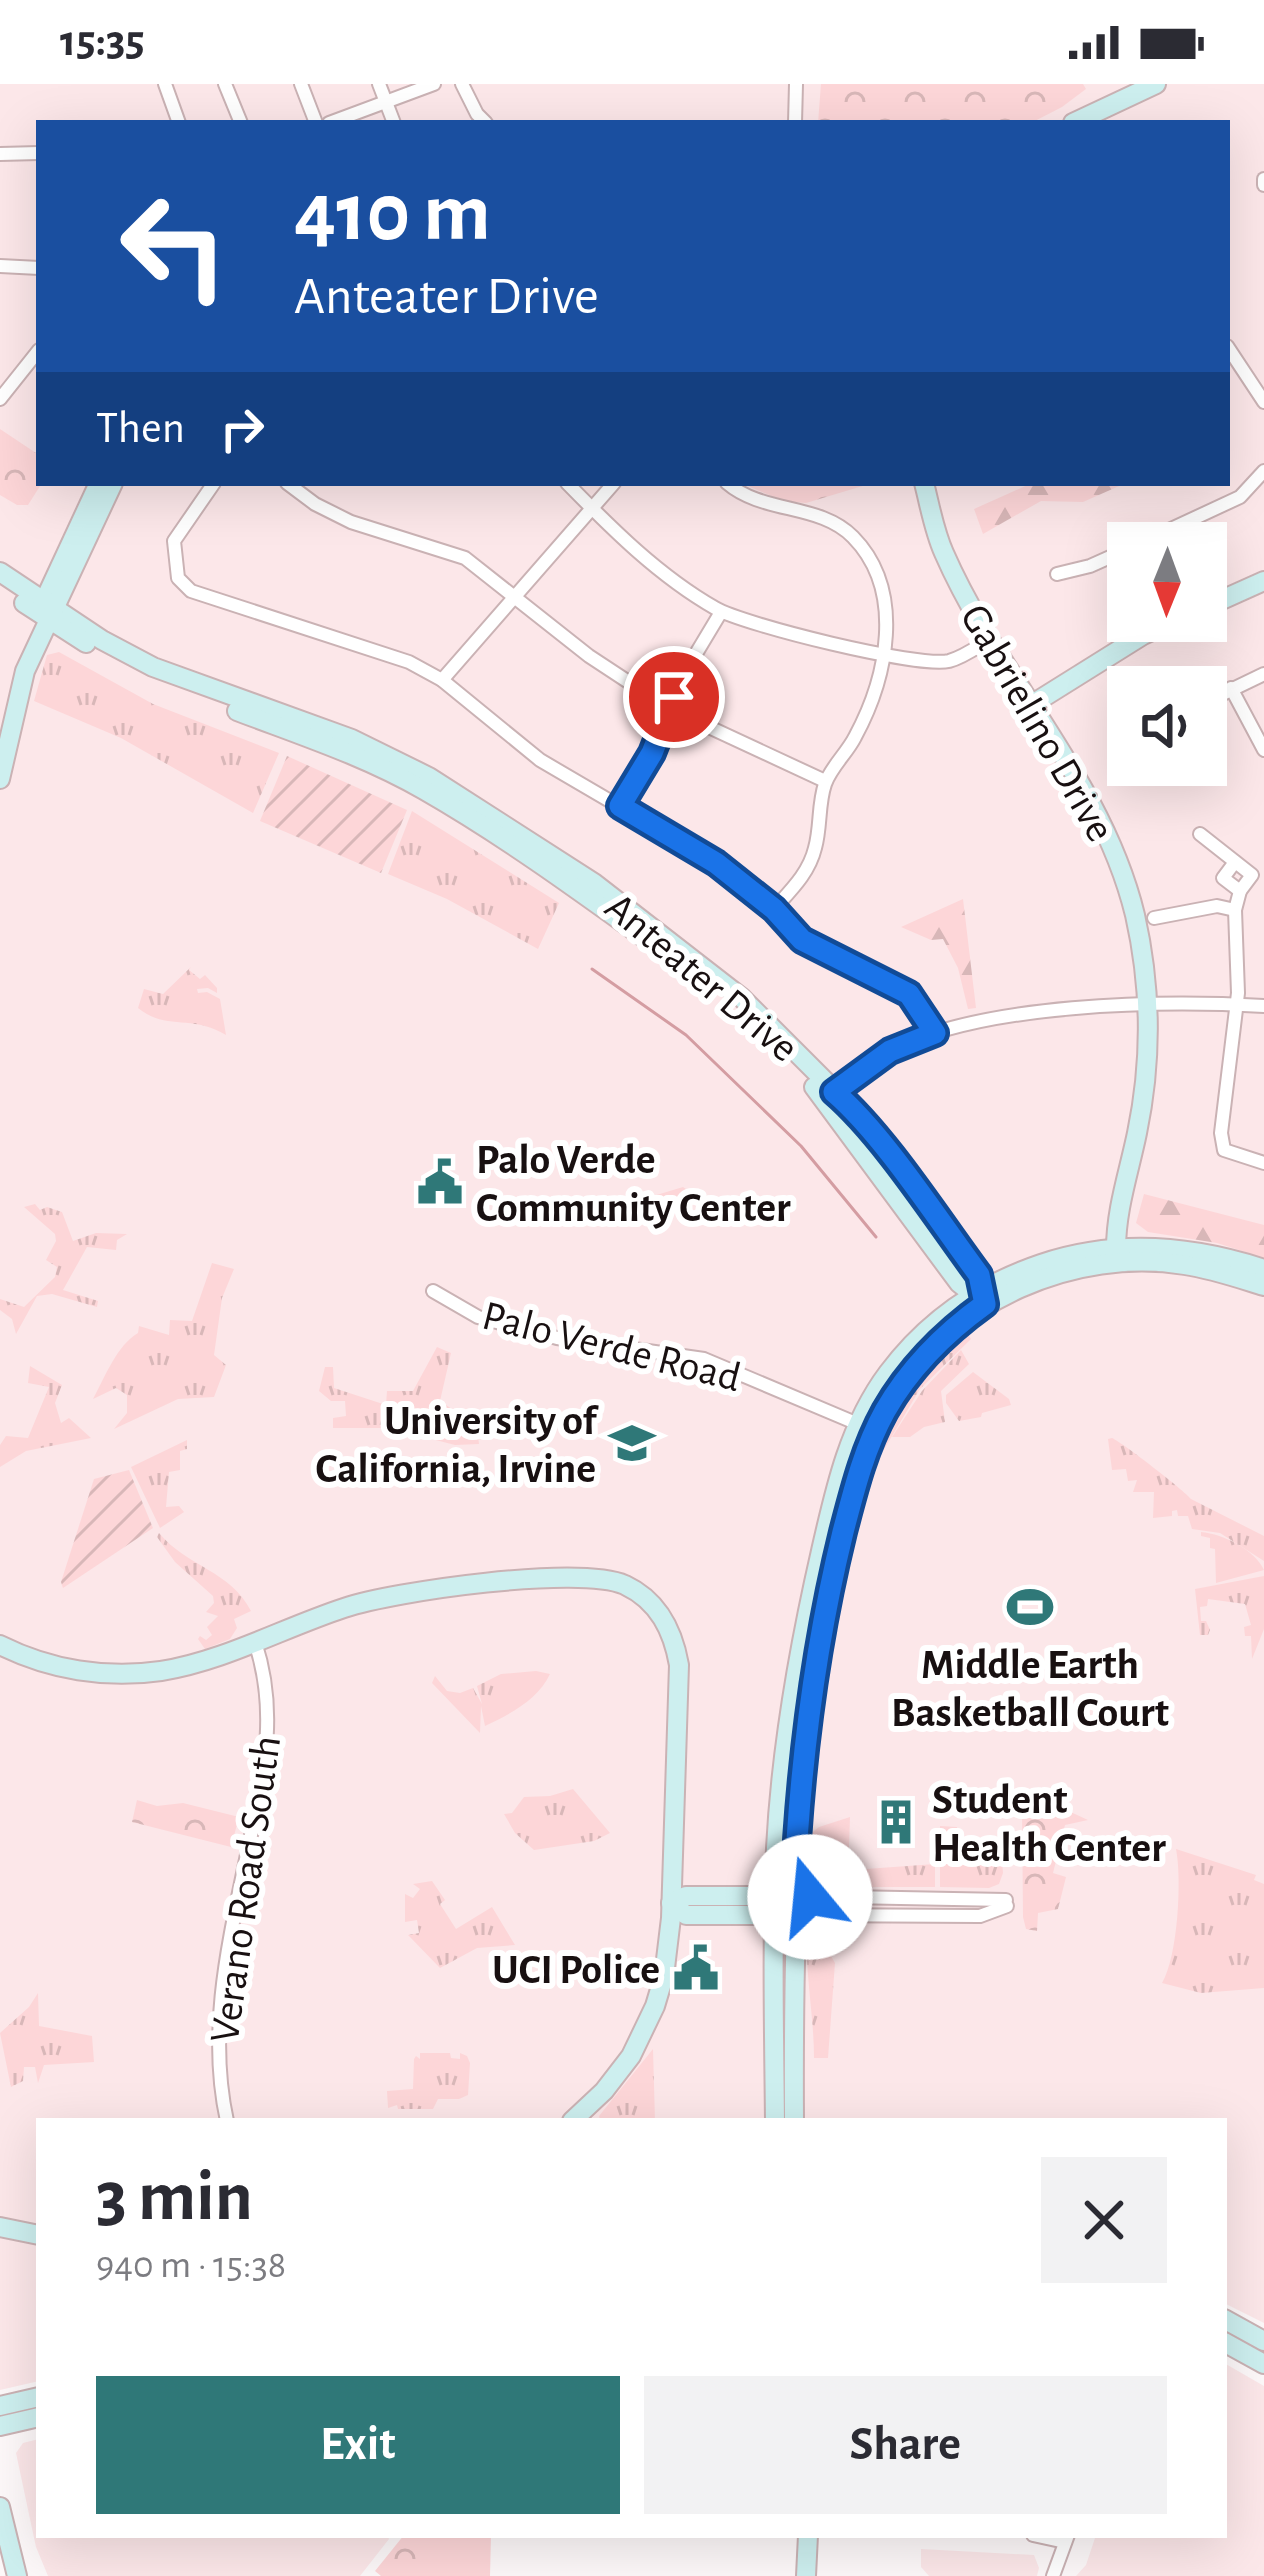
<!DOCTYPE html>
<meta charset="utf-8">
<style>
:root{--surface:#fff;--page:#f2f2f3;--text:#2b2b33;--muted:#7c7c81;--accent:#2f7878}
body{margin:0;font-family:"Alegreya Sans",sans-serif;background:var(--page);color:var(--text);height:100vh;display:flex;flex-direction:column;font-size:45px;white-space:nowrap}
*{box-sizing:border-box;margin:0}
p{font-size:39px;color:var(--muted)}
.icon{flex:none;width:66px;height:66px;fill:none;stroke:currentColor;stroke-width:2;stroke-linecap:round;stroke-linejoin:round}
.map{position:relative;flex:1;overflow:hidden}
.drawer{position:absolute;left:36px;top:2034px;width:1191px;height:420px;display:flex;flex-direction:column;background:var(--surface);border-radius:0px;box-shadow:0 12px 48px #0002}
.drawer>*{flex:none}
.guide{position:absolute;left:36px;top:36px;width:1194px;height:366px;border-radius:0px;box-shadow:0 12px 48px #0002;background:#1a4fa0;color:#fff;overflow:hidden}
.needle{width:78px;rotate:181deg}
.tools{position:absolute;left:1107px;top:438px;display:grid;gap:24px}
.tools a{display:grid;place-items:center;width:120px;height:120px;border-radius:0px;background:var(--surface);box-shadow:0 12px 48px #0002;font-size:60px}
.pin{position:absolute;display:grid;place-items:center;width:102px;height:102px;color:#fff;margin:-51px;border:6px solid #fff;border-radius:50%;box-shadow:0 3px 12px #0007}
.me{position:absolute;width:132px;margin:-66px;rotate:343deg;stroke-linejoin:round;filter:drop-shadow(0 0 9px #0008)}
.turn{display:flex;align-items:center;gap:42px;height:252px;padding:0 60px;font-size:54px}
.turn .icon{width:156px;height:156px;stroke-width:2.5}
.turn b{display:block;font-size:84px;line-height:102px}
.then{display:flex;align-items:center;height:114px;padding:0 60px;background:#0003;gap:24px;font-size:45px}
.round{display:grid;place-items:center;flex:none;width:126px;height:126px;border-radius:0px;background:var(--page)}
.head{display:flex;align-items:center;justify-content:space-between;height:204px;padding:0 60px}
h1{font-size:72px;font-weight:700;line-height:90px}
.primary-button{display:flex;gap:24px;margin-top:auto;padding:24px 60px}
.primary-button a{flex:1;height:138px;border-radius:0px;background:var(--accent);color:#fff;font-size:48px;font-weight:700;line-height:138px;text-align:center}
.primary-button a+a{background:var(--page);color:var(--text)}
.status{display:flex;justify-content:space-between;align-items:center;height:84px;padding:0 60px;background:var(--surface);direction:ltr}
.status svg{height:33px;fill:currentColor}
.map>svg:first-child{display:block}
.built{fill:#fce7e9;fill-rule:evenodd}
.grass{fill:url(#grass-tufts)}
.forest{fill:url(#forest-firs)}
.park{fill:url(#park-crowns)}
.garden{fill:url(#garden-furrows)}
.pitch{fill:#fdd6d8}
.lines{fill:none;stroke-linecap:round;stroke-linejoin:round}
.stream{stroke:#d49da2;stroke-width:3}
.street-casing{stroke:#cab2b4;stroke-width:16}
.secondary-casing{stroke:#cab2b4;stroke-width:22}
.street{stroke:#fff;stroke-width:12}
.secondary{stroke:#cdefef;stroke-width:18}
.route-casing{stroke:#114b97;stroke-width:30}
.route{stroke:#1a73e8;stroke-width:21}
.labels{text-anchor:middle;stroke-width:12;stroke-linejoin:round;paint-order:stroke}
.street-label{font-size:42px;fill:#181011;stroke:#fff}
.poi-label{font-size:42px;font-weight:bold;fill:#181011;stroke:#fff;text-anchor:start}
</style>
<div class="status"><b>15:35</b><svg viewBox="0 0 49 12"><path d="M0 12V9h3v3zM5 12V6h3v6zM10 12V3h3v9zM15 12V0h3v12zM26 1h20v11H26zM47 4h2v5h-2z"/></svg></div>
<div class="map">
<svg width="1264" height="2492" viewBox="0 0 1264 2492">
<defs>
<pattern id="grass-tufts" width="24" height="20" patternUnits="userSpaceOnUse" patternTransform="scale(3)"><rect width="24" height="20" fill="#fdd6d8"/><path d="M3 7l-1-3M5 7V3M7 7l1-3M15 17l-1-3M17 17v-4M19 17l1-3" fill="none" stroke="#d8b7b8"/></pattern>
<pattern id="forest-firs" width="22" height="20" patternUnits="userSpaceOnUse" patternTransform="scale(3)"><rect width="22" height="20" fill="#fdd6d8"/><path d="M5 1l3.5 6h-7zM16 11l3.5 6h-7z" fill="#d8b7b8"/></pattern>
<pattern id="park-crowns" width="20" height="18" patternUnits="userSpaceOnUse" patternTransform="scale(3)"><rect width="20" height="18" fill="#fdd6d8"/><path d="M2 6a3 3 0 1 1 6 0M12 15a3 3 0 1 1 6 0" fill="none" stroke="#d8b7b8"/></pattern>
<pattern id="garden-furrows" width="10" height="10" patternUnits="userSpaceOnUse" patternTransform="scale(3)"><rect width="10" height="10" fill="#fdd6d8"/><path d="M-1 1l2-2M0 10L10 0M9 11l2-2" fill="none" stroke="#d8b7b8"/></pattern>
</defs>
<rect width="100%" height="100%" fill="#fdf8f9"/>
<g class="built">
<path d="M0,0H1264V2239L1224,2219V2037H39V2297L0,2306ZM39,39H1227V399H39ZM1128,459H1206V537H1128ZM1128,603H1206V681H1128Z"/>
<polygon points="1224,2279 1264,2302 1264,2492 1076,2492 1086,2481 1096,2451 1224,2451"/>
<polygon points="39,2355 39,2451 387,2451 389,2455 360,2492 48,2492 36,2463 16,2369 23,2359"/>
<polygon points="921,2465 1034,2471 1039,2484 1037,2492 929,2492 921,2483"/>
</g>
<g class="grass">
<polygon points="59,568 153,620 279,669 253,729 121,654 34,617 47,571"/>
<polygon points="412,727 559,819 538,865 447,815 388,790"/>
<path d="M191,883L189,886L200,895L205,891L217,904V909L208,904L197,905L198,909L207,908L220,915L226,951C191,930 166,947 138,924L144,905L163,910Z"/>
<polygon points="683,1103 695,1111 692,1123 642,1139 627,1135 626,1126 640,1116"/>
<polygon points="35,1120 40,1126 47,1123 62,1128 73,1157 96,1149 127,1150 117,1156 116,1166 87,1163 63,1206 98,1217 97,1223 52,1210 37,1212 16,1250 12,1235 0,1226 0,1215 24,1223 55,1193 57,1183 46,1176 56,1157 55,1150 24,1123"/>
<path d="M212,1179L234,1185L222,1214L214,1271L226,1281L214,1313L178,1315L114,1345L127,1329V1311L116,1304L93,1315C105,1293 117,1261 138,1249L139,1242L169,1251L170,1236L192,1237Z"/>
<path d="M967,1249L971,1255L920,1305L879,1374L849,1473L839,1537L827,1574C850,1443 862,1342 967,1249Z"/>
<polygon points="437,1263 451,1269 440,1317 461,1331 456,1343 478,1351 479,1360 455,1361 389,1344 333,1344 333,1334 346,1332 345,1317 331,1317 319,1307 325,1283 333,1283 334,1304 386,1321 387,1307 413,1307"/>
<polygon points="961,1266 969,1280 941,1307 945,1338 924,1343 910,1353 892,1353 922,1307"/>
<polygon points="30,1282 62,1301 55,1319 61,1339 69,1334 91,1354 26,1367 0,1383 0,1361 6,1352 28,1354 49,1303 28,1299"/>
<polygon points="973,1288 1009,1315 1011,1321 982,1329 981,1333 959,1337 946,1319 946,1311"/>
<path d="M1112,1354C1123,1359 1185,1407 1191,1415L1264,1452V1477L1220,1449L1192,1445L1188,1432H1178L1177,1426L1172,1427V1432L1153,1434L1154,1408H1133L1137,1396L1128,1397L1126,1385L1112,1386L1108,1355Z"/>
<polygon points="187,1356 187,1365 180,1367 180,1386 169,1388 166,1423 179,1422 184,1428 160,1444 131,1383"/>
<path d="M1201,1448C1224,1450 1255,1466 1264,1486L1216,1499L1215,1465L1210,1464V1454L1201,1452Z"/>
<path d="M159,1449C186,1482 231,1487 251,1527L234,1535L237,1544L230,1555L205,1565L198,1555L200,1552L206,1556L212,1551L207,1543L218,1532L206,1528L214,1519L213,1512L175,1478L157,1453Z"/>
<polygon points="1264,1492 1264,1545 1252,1575 1251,1552 1245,1552 1244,1543 1251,1541 1245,1520 1208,1515 1207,1522 1200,1523 1201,1537 1206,1537 1210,1546 1208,1551 1200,1551 1195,1505"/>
<path d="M536,1587L550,1590C538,1616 510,1630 485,1642L481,1622L480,1649L432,1599L435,1592L447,1607L460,1609L473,1604L482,1620L477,1602L501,1590Z"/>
<polygon points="573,1705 610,1749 594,1757 534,1766 515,1749 504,1730 512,1729 524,1713 550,1712"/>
<polygon points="850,1733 849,1763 843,1777 851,1778 852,1786 935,1780 935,1803 861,1803 859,1798 858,1803 821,1803 807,1788 809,1751 819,1743"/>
<polygon points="940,1742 957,1743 957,1761 968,1761 968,1770 989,1769 990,1760 1001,1762 1003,1789 999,1800 989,1804 940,1803"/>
<path d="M1176,1765L1256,1791L1254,1796L1264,1800V1904L1201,1909L1162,1899C1178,1872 1182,1795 1176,1765Z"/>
<polygon points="432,1797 445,1816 440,1820 456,1845 492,1823 515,1861 477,1864 440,1884 408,1851 419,1849 417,1836 405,1838 405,1810 413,1814 420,1805 413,1800"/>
<path d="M812,1850L840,1855L831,1872L835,1879L828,1974H814C814,1934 806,1896 807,1856Z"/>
<polygon points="38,1909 39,1942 92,1952 94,1978 44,1981 38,1999 35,1983 24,1983 23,1997 11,2003 0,1949 29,1923"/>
<polygon points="653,1965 655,2037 600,2037 599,2032"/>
<polygon points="420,1969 450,1969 451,1974 460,1975 460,1969 467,1972 470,1979 468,2011 459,2015 438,2015 433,2025 398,2025 397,2021 388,2024 387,2007 413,2005 414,1975 416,1972 420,1975"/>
</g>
<g class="forest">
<polygon points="1032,399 1126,399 1083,418 1041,417 983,450 974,425"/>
<polygon points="963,815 976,924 968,925 958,884 943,855 931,856 901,843"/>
<polygon points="1144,1110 1264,1141 1264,1174 1217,1159 1148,1148 1136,1139"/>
</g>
<g class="park">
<polygon points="821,0 1083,0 1086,5 1062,23 1031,39 818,39"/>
<polygon points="0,345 39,371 42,399 28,421 17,421 0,411"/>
<polygon points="741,399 908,399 909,401 866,401 806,419 783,417"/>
<polygon points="137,1716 157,1722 183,1719 239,1733 231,1763 132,1738"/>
<polygon points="1030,1719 1051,1719 1088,1736 1065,1741 1053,1789 1066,1793 1058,1825 1038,1829 1037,1847 1026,1845 1023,1833 1022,1726"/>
<polygon points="404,2451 491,2451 490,2492 381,2492 375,2487"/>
</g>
<g class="garden">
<polygon points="287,672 407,726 381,789 260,737"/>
<polygon points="129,1386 153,1444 63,1504 61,1498 94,1395"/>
</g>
<polygon class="pitch" points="436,2451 487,2451 487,2492 422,2492 422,2458 436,2458"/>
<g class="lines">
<polyline class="stream" points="592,885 686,951 801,1062 876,1153"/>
<g class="street-casing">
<g id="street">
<polyline points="165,0 179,39"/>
<polyline points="225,0 241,39"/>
<polyline points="301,0 316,39"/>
<polyline points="379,0 394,39"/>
<polyline points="462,0 477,30 486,39"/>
<polyline points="329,39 434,0"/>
<polyline points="795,39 796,0"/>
<polyline points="0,70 39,69"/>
<polyline points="1264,95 1264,101"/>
<polyline points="0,182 39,184"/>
<polyline points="1227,262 1264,318"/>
<polyline points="0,315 39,266"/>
<polyline points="214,399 174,457 178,494 191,507 409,578 442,596 540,676 716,779 774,825 803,856 909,911 935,949"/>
<polyline points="287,399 315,420 351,438 465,474 589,572 668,624 825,697"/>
<path d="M567,399C612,445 659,492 715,524C744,541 918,584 949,577C964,573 977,563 990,555"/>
<path d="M727,399C763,430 820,419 853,453C906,507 887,594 855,653C847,669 831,683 825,700C818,720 821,743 815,764C809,789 791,806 774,825"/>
<polyline points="1141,459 1240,413 1264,387"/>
<polyline points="1057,490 1090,482 1128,465"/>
<polyline points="442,596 614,399"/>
<polyline points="1231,604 1264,666"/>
<polyline points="1206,618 1264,590"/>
<polyline points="1123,667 1128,664"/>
<polyline points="620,722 652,669 685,588 721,528"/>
<polyline points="1200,750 1252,791 1240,807 1235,826 1238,909 1221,1049 1224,1066 1264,1079"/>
<polyline points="1235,778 1223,794 1240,807"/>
<polyline points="1154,834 1217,822 1235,826"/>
<path d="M830,1012C848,995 868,979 890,967C982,919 1160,916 1264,922"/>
<polyline points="433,1207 478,1233 557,1254 704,1275 858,1340"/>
<polyline points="795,1812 1006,1816"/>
<polyline points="794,1831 980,1832 1007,1822"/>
<path d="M227,2037C206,1942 231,1849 250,1756C264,1687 278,1627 255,1558"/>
<polyline points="1033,2451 1065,2458"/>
<polyline points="1053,2492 1068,2451"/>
</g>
</g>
<g class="secondary-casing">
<g id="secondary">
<polyline points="1073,39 1156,0"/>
<path d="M924,399C930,422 934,447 944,469C999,595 1102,695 1135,831C1151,902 1152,977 1137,1049C1129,1088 1116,1125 1116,1165"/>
<polyline points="0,488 102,556 153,583 352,655 429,693 594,799 742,914 848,1020 979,1191 985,1220"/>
<polyline points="24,519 86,559"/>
<polyline points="1206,523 1264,497"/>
<polyline points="41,524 99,399"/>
<polyline points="1031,621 1143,551 1174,537"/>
<path d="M237,627C300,651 365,672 424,706C520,761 609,829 699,893"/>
<polyline points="0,695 25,587 113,399"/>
<polyline points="814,1003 959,1199 985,1220"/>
<path d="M0,1561C50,1586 106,1595 161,1587C224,1577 283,1544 344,1524C395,1507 579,1481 625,1501C659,1517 673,1547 679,1581L671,1834L664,1892L655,1922L631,1972L604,2007L572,2037"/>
<polyline points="783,1812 686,1812 671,1819 686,1831 784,1831"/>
<path d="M775,2037C774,1946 772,1855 776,1764C781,1665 799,1563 821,1467C835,1405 849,1341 888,1289C927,1237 979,1201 1041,1180C1115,1155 1191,1161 1264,1185"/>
<path d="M794,2037C793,1857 796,1689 830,1511C842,1443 857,1372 894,1312C953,1217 1074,1163 1185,1181C1212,1185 1238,1194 1264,1202"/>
<polyline points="0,2143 39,2151"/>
<polyline points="1224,2235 1264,2257"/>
<polyline points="1224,2258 1264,2280"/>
<polyline points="0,2322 39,2313"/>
<polyline points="0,2342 39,2333"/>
<polyline points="0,2423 17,2492"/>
<polyline points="806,2492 808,2451"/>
</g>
</g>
<use href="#street" class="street"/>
<use href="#secondary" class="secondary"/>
</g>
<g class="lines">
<g class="route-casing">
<path id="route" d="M674,613L652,669L620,722L716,779L774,825L802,856L909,910L935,949L890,967L834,1008C884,1051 938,1136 979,1191L985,1220C946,1248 909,1285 885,1327C864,1365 854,1406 843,1448C814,1566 799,1691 794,1812L810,1813"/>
</g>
<use href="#route" class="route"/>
</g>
<defs>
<g id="civic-bare" transform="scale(3.6)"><path d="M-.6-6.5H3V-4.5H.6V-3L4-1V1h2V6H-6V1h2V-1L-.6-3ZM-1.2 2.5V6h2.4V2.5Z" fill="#2f7878" stroke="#fff" stroke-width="2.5" paint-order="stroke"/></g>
<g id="university-bare" transform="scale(3.6)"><path d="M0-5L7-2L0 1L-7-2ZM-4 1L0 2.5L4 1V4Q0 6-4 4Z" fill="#2f7878" stroke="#fff" stroke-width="2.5" paint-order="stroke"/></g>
<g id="stadium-bare" transform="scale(3.6)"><path d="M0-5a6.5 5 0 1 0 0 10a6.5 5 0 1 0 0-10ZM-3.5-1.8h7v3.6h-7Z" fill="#2f7878" stroke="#fff" stroke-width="2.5" paint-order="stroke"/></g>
<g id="building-bare" transform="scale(3.6)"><path d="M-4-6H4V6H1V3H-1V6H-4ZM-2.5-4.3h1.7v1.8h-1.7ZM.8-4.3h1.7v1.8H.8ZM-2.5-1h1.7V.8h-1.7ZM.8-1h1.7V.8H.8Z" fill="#2f7878" stroke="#fff" stroke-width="2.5" paint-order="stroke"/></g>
</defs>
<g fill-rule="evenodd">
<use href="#civic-bare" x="440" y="1098"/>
<use href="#university-bare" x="632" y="1359"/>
<use href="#stadium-bare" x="1030" y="1523"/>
<use href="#building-bare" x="896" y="1738"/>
<use href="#civic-bare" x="696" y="1884"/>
</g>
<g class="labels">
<g class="street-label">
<text transform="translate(1039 638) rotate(60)" y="15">Gabrielino Drive</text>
<text transform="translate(703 892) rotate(40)" y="15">Anteater Drive</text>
<text transform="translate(612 1261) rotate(14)" y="15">Palo Verde Road</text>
<text transform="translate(244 1805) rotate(-82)" y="15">Verano Road South</text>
</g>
<g class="poi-label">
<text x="476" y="1089">Palo Verde<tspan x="476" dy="48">Community Center</tspan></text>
<text x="596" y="1350" text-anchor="end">University of<tspan x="596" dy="48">California, Irvine</tspan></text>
<text x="1030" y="1594" text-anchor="middle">Middle Earth<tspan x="1030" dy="48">Basketball Court</tspan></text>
<text x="932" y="1729">Student<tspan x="932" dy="48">Health Center</tspan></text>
<text x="660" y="1899" text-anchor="end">UCI Police</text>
</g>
</g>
</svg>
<div class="tools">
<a><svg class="needle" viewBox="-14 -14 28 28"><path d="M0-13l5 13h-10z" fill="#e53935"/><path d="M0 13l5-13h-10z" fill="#7c7c81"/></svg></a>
<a><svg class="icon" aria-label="sound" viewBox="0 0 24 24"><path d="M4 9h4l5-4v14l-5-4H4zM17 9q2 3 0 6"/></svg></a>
</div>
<div class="pin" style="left:674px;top:613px;background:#d93025"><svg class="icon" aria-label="arrive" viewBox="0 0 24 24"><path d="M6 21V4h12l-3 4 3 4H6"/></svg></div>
<svg class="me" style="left:810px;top:1813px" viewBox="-20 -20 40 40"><circle r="19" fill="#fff"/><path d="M0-13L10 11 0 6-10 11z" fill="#1a73e8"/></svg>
<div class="guide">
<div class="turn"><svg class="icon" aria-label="left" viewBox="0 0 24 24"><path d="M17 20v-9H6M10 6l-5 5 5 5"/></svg><div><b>410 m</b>Anteater Drive</div></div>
<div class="then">Then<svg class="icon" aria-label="right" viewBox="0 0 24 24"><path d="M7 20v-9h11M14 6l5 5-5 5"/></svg></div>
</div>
<section class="drawer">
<div class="head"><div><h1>3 min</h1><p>940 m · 15:38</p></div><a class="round"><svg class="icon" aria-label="close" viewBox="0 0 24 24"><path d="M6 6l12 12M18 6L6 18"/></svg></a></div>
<div class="primary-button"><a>Exit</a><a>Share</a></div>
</section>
</div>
